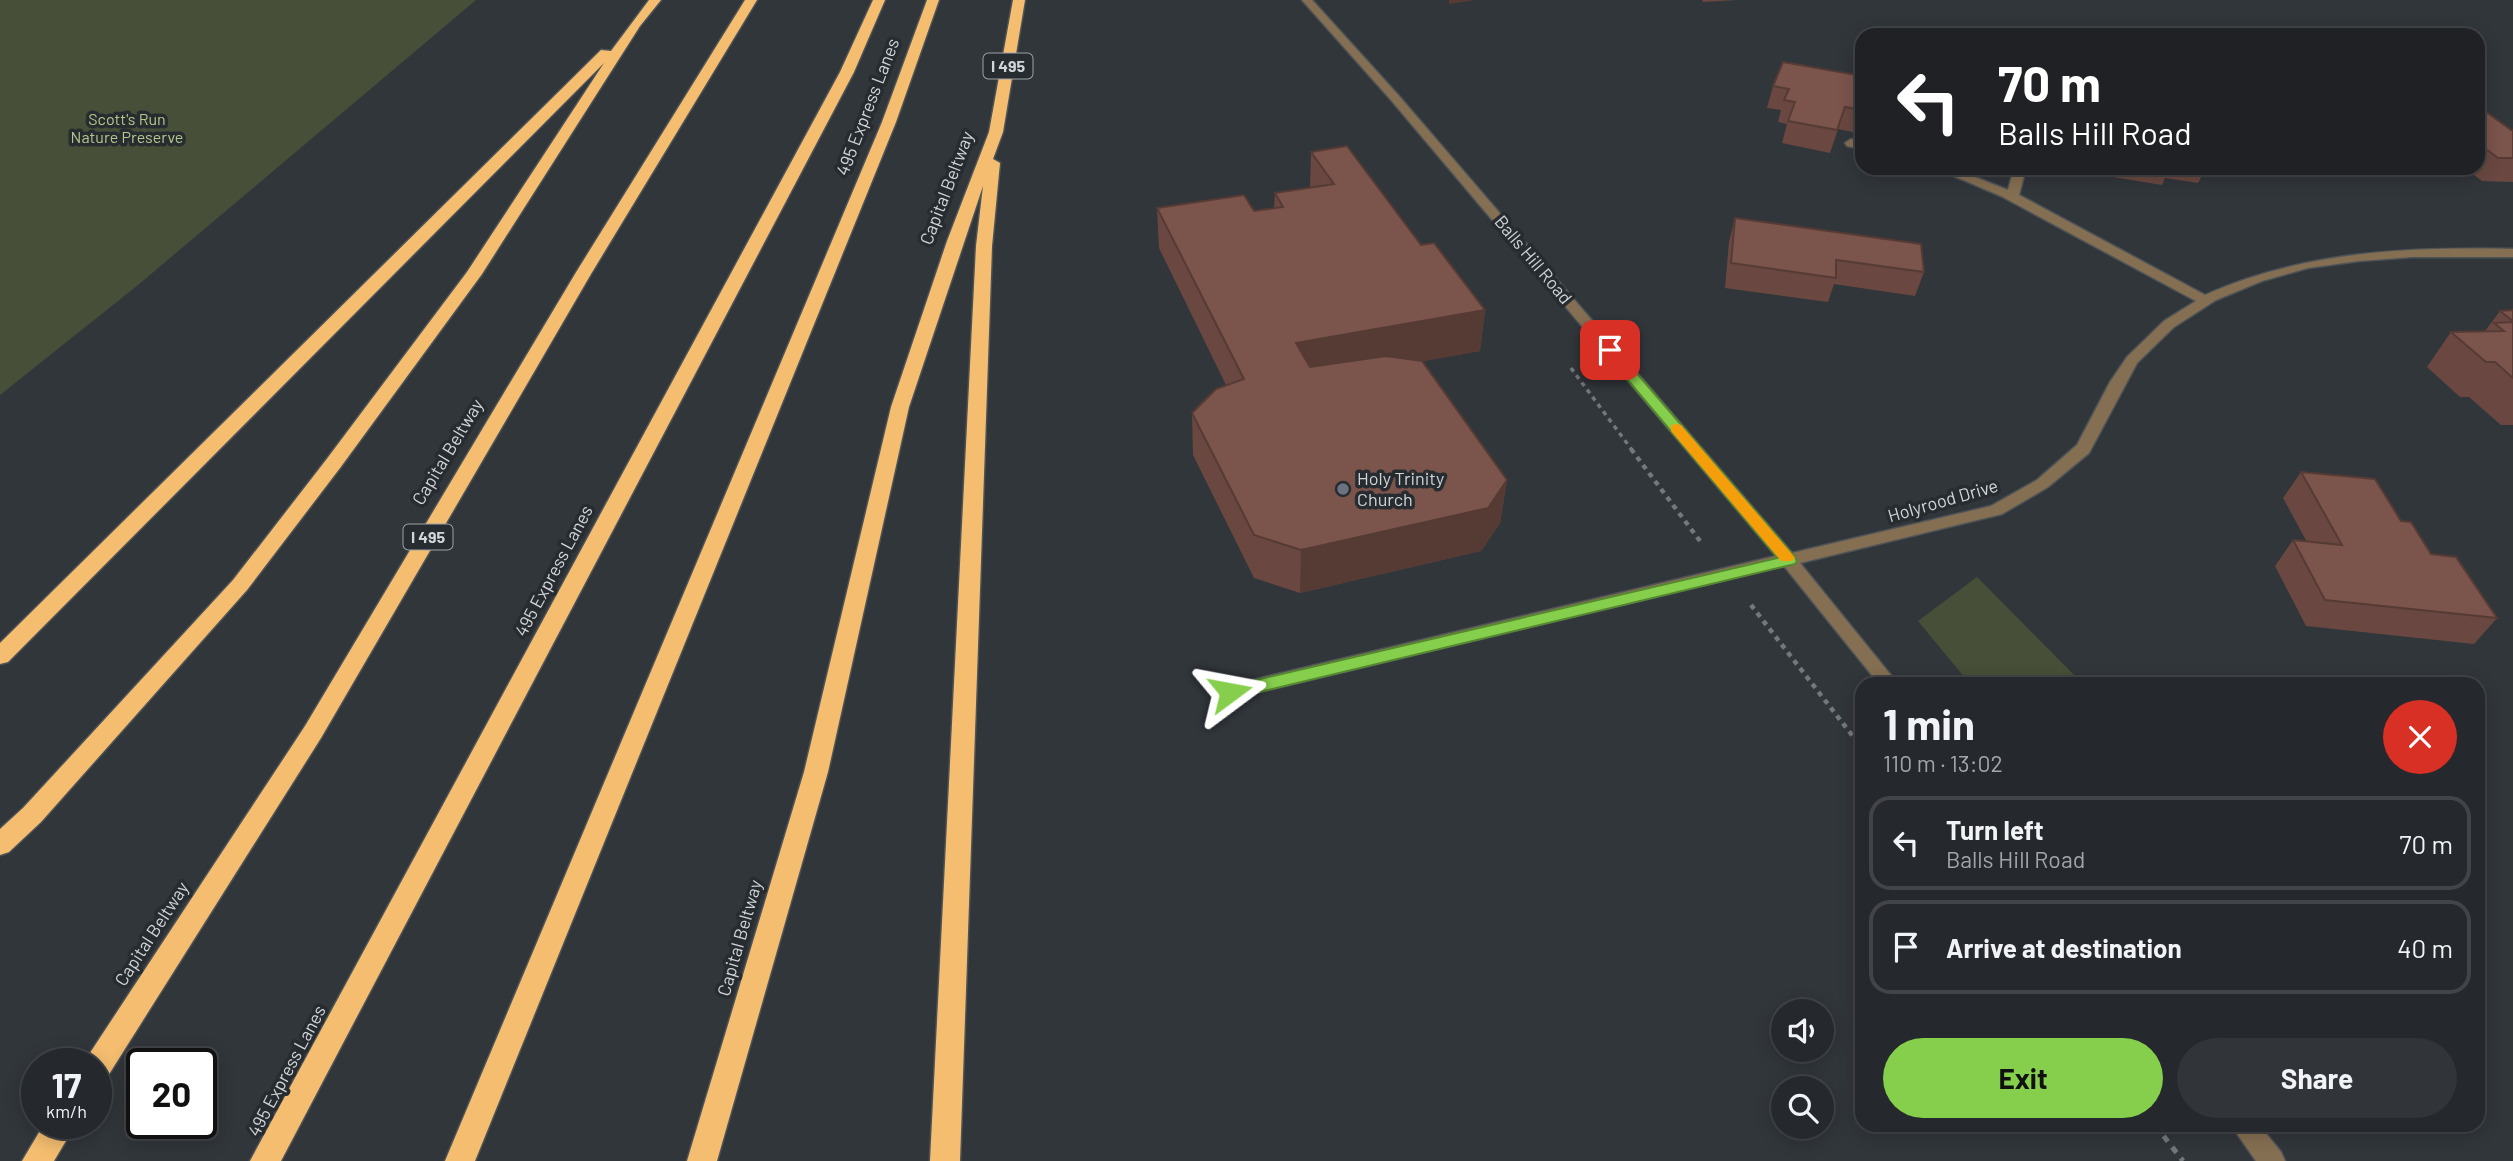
<!DOCTYPE html>
<meta charset="utf-8">
<style>
:root{--surface:#25282c;--page:#313438;--text:#f1f3f6;--muted:#a3a6a9;--line:#424448;--accent:#85cf4c}
body{margin:0;font-family:Barlow,sans-serif;background:var(--page);color:var(--text);height:100vh;display:flex;flex-direction:column;font-size:26px;white-space:nowrap}
*{box-sizing:border-box;margin:0}
p{font-size:23px;color:var(--muted)}
.icon{flex:none;width:38px;height:38px;fill:none;stroke:currentColor;stroke-width:2;stroke-linecap:round;stroke-linejoin:round}
.map{position:relative;flex:1;overflow:hidden}
.sheet{position:absolute;left:1855px;top:677px;width:630px;height:455px;display:flex;flex-direction:column;background:var(--surface);border-radius:21px;box-shadow:0 4px 18px #0003,0 0 0 2px var(--line)}
.sheet>*{flex:none}
.hud{position:absolute;left:1855px;top:28px;width:630px;height:147px;border-radius:21px;box-shadow:0 4px 18px #0003,0 0 0 2px var(--line);background:#202124;color:#fff;overflow:hidden}
.controls{position:absolute;left:1771px;top:999px;display:grid;gap:14px}
.controls a{display:grid;place-items:center;width:63px;height:63px;border-radius:50%;background:var(--surface);box-shadow:0 4px 18px #0003,0 0 0 2px var(--line);font-size:35px}
.speed{position:absolute;left:21px;top:1048px;display:flex;gap:14px;font-size:35px;font-weight:700;text-align:center}
.speed>*{display:grid;place-content:center;width:91px;height:91px;border-radius:50%;background:var(--surface);box-shadow:0 4px 18px #0003,0 0 0 2px var(--line);line-height:1}
.speed small{font-size:18px;font-weight:400}
.speed .limit{border:4px solid #111;border-radius:10px;background:#fff;color:#111}
.pin{position:absolute;display:grid;place-items:center;width:60px;height:60px;color:#fff;margin:-30px;border-radius:14px;box-shadow:0 4px 10px #0006}
.me{position:absolute;width:77px;margin:-38px;rotate:77deg;stroke-linejoin:round;filter:drop-shadow(0 0 5px #0008)}
.turn{display:flex;align-items:center;gap:24px;height:147px;padding:0 28px;font-size:32px}
.turn .icon{width:91px;height:91px;stroke-width:2.5}
.turn b{display:block;font-size:49px;line-height:60px}
.round{display:grid;place-items:center;flex:none;width:74px;height:74px;border-radius:37px;background:var(--page)}
.overview{display:flex;align-items:center;justify-content:space-between;height:119px;padding:0 28px}
h1{font-size:42px;font-weight:700;line-height:52px}
.button{display:flex;gap:14px;margin-top:auto;padding:14px 28px}
.button a{flex:1;height:80px;border-radius:42px;background:var(--accent);color:#111;font-size:28px;font-weight:700;line-height:80px;text-align:center}
.button a+a{background:var(--page);color:var(--text)}
ul{padding:0;list-style:none}
li{display:flex;align-items:center;gap:21px;height:94px;margin:0 14px 10px;padding:0 14px;border:4px solid var(--line);border-radius:21px}
li div{flex:1}
li b{display:block;font-size:26px}
li em{font-style:normal}
.map>svg:first-child{display:block}
.green{fill:#484f38}
.lines{fill:none;stroke-linecap:round;stroke-linejoin:round}
.minor-casing{stroke:#4e5357;stroke-width:3}
.highway-casing{stroke:#4e5357;stroke-width:3}
.path-far2{stroke:#73787c;stroke-width:3.5;stroke-dasharray:4.5 4.5;stroke-linecap:butt}
.path-far1{stroke:#73787c;stroke-width:4.5;stroke-dasharray:5 5;stroke-linecap:butt}
.path{stroke:#73787c;stroke-width:5;stroke-dasharray:7 7;stroke-linecap:butt}
.minor{fill:#856f52;fill-rule:evenodd}
.highway{fill:#f4bd70;fill-rule:evenodd}
.wall{fill:#6a4841}
.shaded-wall{fill:#563b35}
.building{fill:#7b544c;stroke:#563b35;stroke-width:2}
.route{fill:#85cf4c;stroke:#568731;stroke-width:2}
.slow{fill:#f59e0b}
.worship-dot{fill:#6b7280;stroke:#272c31;stroke-width:2.5}
.labels{text-anchor:middle;stroke-width:7;stroke-linejoin:round;paint-order:stroke}
.shield{fill:#272c31;stroke:#9ea2a6;stroke-width:2}
.shield-label{font-size:16px;font-weight:bold;fill:#d1d5d8}
.far-park-label{font-size:16px;fill:#b5c78a;stroke:#272c31}
.street-label{font-size:18px;fill:#d1d5d8;stroke:#272c31}
.poi-label{font-size:18px;fill:#d1d5d8;stroke:#272c31;text-anchor:start}
</style>
<div class="map">
<svg width="2513" height="1161" viewBox="0 0 2513 1161">
<rect width="100%" height="100%" fill="#31363b"/>
<g class="green">
<polygon points="0,0 476,0 138,285 0,395"/>
<polygon points="1977,577 2083,684 1970,684 1918,621"/>
</g>
<g class="lines">
<g class="minor-casing">
<g id="minor">
<path d="M1302,0H1312L1399,96L1792,553L1991,506L2037,480L2077,445L2110,382L2127,357L2164,321L2196,301L2001,196L1935,168H1952L2008,190L2014,168H2026L2019,195L2205,295C2304,251 2407,247 2513,249V257H2412L2359,261L2308,268L2262,281L2216,300L2174,327L2137,363L2089,453L2048,487L2002,514L1800,563L1898,684H1879L1784,566L1230,699L1223,697L1221,692L1223,687L1776,556L1391,100Z"/>
<polygon points="1851,139 1862,141 1862,149 1847,146 1845,143"/>
<polygon points="2231,1125 2259,1125 2281,1152 2285,1161 2256,1161"/>
</g>
</g>
<g class="highway-casing">
<g id="highway">
<polygon points="649,0 661,0 640,26 482,274 340,468 247,590 41,822 9,852 0,855 0,829 23,808 233,580 326,460 467,272 604,63 8,662 0,664 0,643 601,50 611,51"/>
<polygon points="745,0 757,0 591,274 321,738 106,1079 96,1082 96,1064 84,1064 86,1059 305,726 575,274"/>
<polygon points="873,0 885,0 854,72 281,1161 250,1161 840,72"/>
<polygon points="927,0 939,0 896,122 475,1161 445,1161 882,122"/>
<polygon points="1013,0 1025,0 1003,132 993,159 1000,163 992,246 960,1161 930,1161 976,246 983,186 909,407 828,772 717,1161 687,1161 804,772 891,407 947,241 989,132"/>
<polygon points="44,1124 76,1124 54,1161 22,1161"/>
</g>
</g>
<polyline class="path-far2" points="1571,368 1632,450"/>
<g class="path-far1">
<polyline points="1631,449 1700,541"/>
<polyline points="1751,605 1862,748"/>
</g>
<polyline class="path" points="2155,1125 2183,1161"/>
<use href="#minor" class="minor"/>
<use href="#highway" class="highway"/>
</g>
<g class="wall">
<polygon points="1702,0 1737,0 1703,2"/>
<polygon points="1862,76 1862,134 1838,129 1830,153 1782,143 1787,124 1778,122 1781,110 1767,108 1773,86"/>
<polygon points="2478,111 2511,130 2513,130 2513,182 2482,181 2465,168 2478,168"/>
<polygon points="1311,152 1421,245 1485,310 1480,351 1422,361 1507,480 1500,523 1481,551 1300,593 1254,578 1193,455 1192,413 1226,385 1159,248 1157,208 1254,211 1274,209 1275,193 1310,188"/>
<polygon points="2064,168 2206,168 2198,183 2165,178 2162,185 2064,169"/>
<polygon points="1735,218 1924,272 1915,296 1834,284 1828,302 1725,288 1729,242"/>
<polygon points="2513,310 2513,425 2501,425 2469,397 2460,397 2427,367 2451,332 2485,331 2500,311"/>
<polygon points="2301,472 2401,521 2431,554 2497,618 2474,644 2306,626 2275,566 2293,540 2307,542 2283,498"/>
</g>
<g class="shaded-wall">
<polygon points="1449,0 1476,0 1449,4"/>
<polygon points="1485,310 1480,351 1295,385 1296,343"/>
<polygon points="1507,480 1500,523 1481,551 1300,593 1301,550"/>
</g>
<g class="building">
<polygon points="1783,62 1862,76 1862,110 1845,107 1837,130 1788,121 1795,102 1784,100 1789,89 1773,86"/>
<polygon points="2478,111 2485,111 2511,130 2513,130 2513,158 2498,158 2478,143"/>
<polygon points="1347,146 1421,245 1434,243 1485,310 1296,343 1310,367 1386,356 1422,361 1507,480 1488,508 1301,550 1254,535 1192,413 1216,389 1244,379 1157,208 1244,195 1254,211 1283,207 1275,193 1334,184 1311,152"/>
<polygon points="1735,218 1921,244 1924,272 1836,260 1836,278 1731,263"/>
<polygon points="2513,310 2513,321 2500,311"/>
<polygon points="2513,322 2513,378 2495,362 2486,362 2451,332 2504,331 2494,323"/>
<polygon points="2301,472 2375,479 2401,521 2411,522 2431,554 2456,557 2497,618 2325,600 2293,540 2342,545"/>
</g>
<polygon class="route" points="1610,346 1615,348 1795,557 1797,561 1795,564 1230,699 1224,697 1222,692 1224,688 1230,686 1778,558 1605,353 1603,350"/>
<polygon class="slow" points="1676,424 1681,425 1792,554 1795,558 1792,561 1781,561 1671,431 1671,425"/>
<circle class="worship-dot" cx="1343" cy="489" r="7"/>
<g class="labels">
<g class="shield">
<rect x="983.5" y="53.5" width="49" height="25" rx="5"/>
<rect x="403.5" y="524.5" width="49" height="25" rx="5"/>
</g>
<g class="shield-label">
<text x="1008" y="72">I 495</text>
<text x="428" y="543">I 495</text>
</g>
<g class="far-park-label">
<text x="127" y="125">Scott's Run<tspan x="127" dy="18">Nature Preserve</tspan></text>
</g>
<g class="street-label">
<text transform="translate(868 107) rotate(-69)" y="6">495 Express Lanes</text>
<text transform="translate(947 188) rotate(-69)" y="6">Capital Beltway</text>
<text transform="translate(1533 260) rotate(50)" y="6">Balls Hill Road</text>
<text transform="translate(448 452) rotate(-59)" y="6">Capital Beltway</text>
<text transform="translate(1943 501) rotate(-16)" y="6">Holyrood Drive</text>
<text transform="translate(554 571) rotate(-62)" y="6">495 Express Lanes</text>
<text transform="translate(152 934) rotate(-57)" y="6">Capital Beltway</text>
<text transform="translate(740 938) rotate(-74)" y="6">Capital Beltway</text>
<text transform="translate(287 1071) rotate(-62)" y="6">495 Express Lanes</text>
</g>
<g class="poi-label">
<text x="1357" y="485">Holy Trinity<tspan x="1357" dy="21">Church</tspan></text>
</g>
</g>
</svg>
<div class="controls">
<a><svg class="icon" aria-label="sound" viewBox="0 0 24 24"><path d="M4 9h4l5-4v14l-5-4H4zM17 9q2 3 0 6"/></svg></a>
<a><svg class="icon" aria-label="search" viewBox="0 0 24 24"><circle cx="10" cy="10" r="6"/><path d="M15 15l6 6"/></svg></a>
</div>
<div class="speed"><div>17<small>km/h</small></div><div class="limit">20</div></div>
<div class="pin" style="left:1610px;top:350px;background:#d93025"><svg class="icon" aria-label="arrive" viewBox="0 0 24 24"><path d="M6 21V4h12l-3 4 3 4H6"/></svg></div>
<svg class="me" style="left:1230px;top:692px" viewBox="-20 -20 40 40"><path d="M0-17L14 15 0 8-14 15z" fill="#85cf4c" stroke="#fff" stroke-width="4"/></svg>
<div class="hud">
<div class="turn"><svg class="icon" aria-label="left" viewBox="0 0 24 24"><path d="M17 20v-9H6M10 6l-5 5 5 5"/></svg><div><b>70 m</b>Balls Hill Road</div></div>
</div>
<section class="sheet">
<div class="overview"><div><h1>1 min</h1><p>110 m · 13:02</p></div><a class="round" style="background:#d93025;color:#fff"><svg class="icon" aria-label="close" viewBox="0 0 24 24"><path d="M6 6l12 12M18 6L6 18"/></svg></a></div>
<ul>
<li><svg class="icon" aria-label="left" viewBox="0 0 24 24"><path d="M17 20v-9H6M10 6l-5 5 5 5"/></svg><div><b>Turn left</b><p>Balls Hill Road</p></div><em>70 m</em></li>
<li><svg class="icon" aria-label="arrive" viewBox="0 0 24 24"><path d="M6 21V4h12l-3 4 3 4H6"/></svg><div><b>Arrive at destination</b></div><em>40 m</em></li>
</ul>
<div class="button"><a>Exit</a><a>Share</a></div>
</section>
</div>
